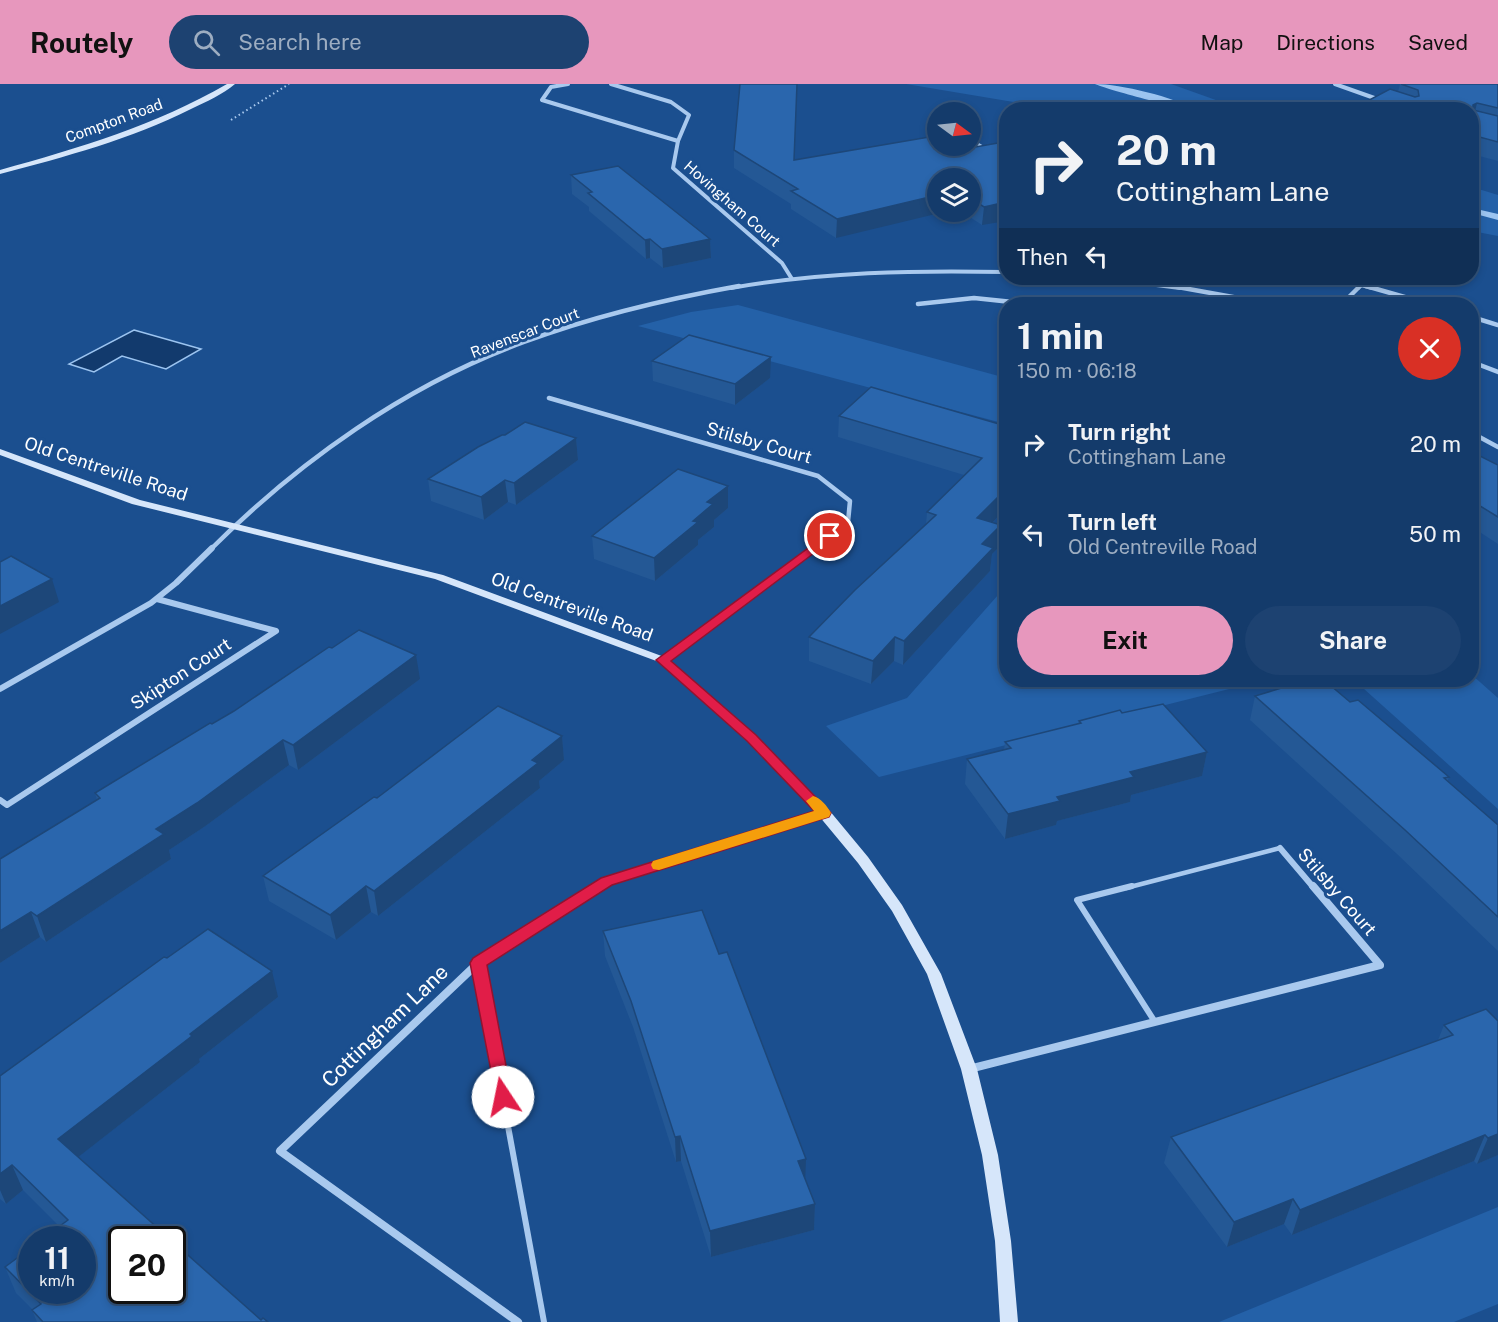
<!DOCTYPE html>
<meta charset="utf-8">
<style>
:root{--surface:#143b6b;--page:#1d4271;--text:#f1f3f6;--muted:#9dadc1;--line:#33557e;--accent:#e797bd}
body{margin:0;font-family:"Public Sans",sans-serif;background:var(--page);color:var(--text);height:100vh;display:flex;flex-direction:column;font-size:22px;white-space:nowrap}
*{box-sizing:border-box;margin:0}
p{font-size:20px;color:var(--muted)}
.icon{flex:none;width:33px;height:33px;fill:none;stroke:currentColor;stroke-width:2;stroke-linecap:round;stroke-linejoin:round}
.map{position:relative;flex:1;overflow:hidden}
.drawer{position:absolute;left:999px;top:213px;width:480px;height:390px;display:flex;flex-direction:column;background:var(--surface);border-radius:24px;box-shadow:0 3px 9px #0003,0 0 0 2px var(--line)}
.drawer>*{flex:none}
.banner{position:absolute;left:999px;top:18px;width:480px;height:183px;border-radius:24px;box-shadow:0 3px 9px #0003,0 0 0 2px var(--line);background:#143b6b;color:var(--text);overflow:hidden}
.needle{width:39px;rotate:105deg}
.controls{position:absolute;left:927px;top:18px;display:grid;gap:12px}
.controls a{display:grid;place-items:center;width:54px;height:54px;border-radius:50%;background:var(--surface);box-shadow:0 3px 9px #0003,0 0 0 2px var(--line);font-size:30px}
.speed{position:absolute;left:18px;top:1142px;display:flex;gap:12px;font-size:30px;font-weight:700;text-align:center}
.speed>*{display:grid;place-content:center;width:78px;height:78px;border-radius:50%;background:var(--surface);box-shadow:0 3px 9px #0003,0 0 0 2px var(--line);line-height:1}
.speed small{font-size:15px;font-weight:400}
.speed .limit{border:3px solid #111;border-radius:9px;background:#fff;color:#111}
.pin{position:absolute;display:grid;place-items:center;width:51px;height:51px;color:#fff;margin:-26px;border:3px solid #fff;border-radius:50%;box-shadow:0 2px 6px #0007}
.me{position:absolute;width:66px;margin:-33px;rotate:349deg;stroke-linejoin:round;filter:drop-shadow(0 0 4px #0008)}
.turn{display:flex;align-items:center;gap:21px;height:126px;padding:0 18px;font-size:27px}
.turn .icon{width:78px;height:78px;stroke-width:2.5}
.turn b{display:block;font-size:42px;line-height:51px}
.then{display:flex;align-items:center;height:57px;padding:0 18px;background:#0003;gap:12px;font-size:22px}
.round{display:grid;place-items:center;flex:none;width:63px;height:63px;border-radius:32px;background:var(--page)}
.summary{display:flex;align-items:center;justify-content:space-between;height:102px;padding:0 18px}
h1{font-size:36px;font-weight:700;line-height:45px}
.primary-button{display:flex;gap:12px;margin-top:auto;padding:12px 18px}
.primary-button a{flex:1;height:69px;border-radius:36px;background:var(--accent);color:#111;font-size:24px;font-weight:700;line-height:69px;text-align:center}
.primary-button a+a{background:var(--page);color:var(--text)}
ul{padding:0;list-style:none}
li{display:flex;align-items:center;gap:18px;height:90px;padding:0 18px}
li div{flex:1}
li b{display:block;font-size:22px}
li em{font-style:normal}
header{display:flex;align-items:center;gap:36px;box-sizing:border-box;height:84px;padding:0 30px;background:var(--accent);color:#111}
header strong{font-size:28px}
nav{display:flex;gap:33px;margin-inline-start:auto;font-size:21px}
.search{width:420px;height:54px;background:var(--page);display:flex;align-items:center;gap:15px;box-sizing:border-box;padding:0 21px;border-radius:33px;color:var(--muted);font-size:22px}
.map>svg:first-child{display:block}
.green{fill:#2461a8}
.water{fill:#123a6d;stroke:#9cc4f0;stroke-width:1.5}
.lines{fill:none;stroke-linecap:round;stroke-linejoin:round}
.stream{fill:#9cc4f0;fill-rule:evenodd}
.path{stroke:#a9c9ee;stroke-width:2;stroke-dasharray:1.5 3;stroke-linecap:butt}
.lane-far1{stroke:#a9c9ee;stroke-width:4.5}
.lane{stroke:#a9c9ee;stroke-width:6}
.street-far3{stroke:#a9c9ee;stroke-width:4}
.street-far2{stroke:#a9c9ee;stroke-width:4.5}
.street-far1{stroke:#a9c9ee;stroke-width:6}
.street{stroke:#a9c9ee;stroke-width:8}
.secondary{fill:#d6e6fa;fill-rule:evenodd}
.wall{fill:#245895}
.shaded-wall{fill:#1d4779}
.building{fill:#2a66ad;stroke:#1d4779;stroke-width:1.5}
.route{fill:#e11d48;stroke:#92132f;stroke-width:1.5}
.slow{fill:#f59e0b}
.labels{text-anchor:middle;stroke-width:6;stroke-linejoin:round;paint-order:stroke}
.far-street-label{font-size:15px;fill:#fff;stroke:#1b4f8f}
.street-label{font-size:18px;fill:#fff;stroke:#1b4f8f}
.near-street-label{font-size:21px;fill:#fff;stroke:#1b4f8f}
</style>
<header>
<strong>Routely</strong>
<div class="search"><svg class="icon" aria-label="search" viewBox="0 0 24 24"><circle cx="10" cy="10" r="6"/><path d="M15 15l6 6"/></svg>Search here</div>
<nav><a>Map</a><a>Directions</a><a>Saved</a></nav>
</header>
<div class="map">
<svg width="1498" height="1238" viewBox="0 0 1498 1238">
<rect width="100%" height="100%" fill="#1b4f8f"/>
<g class="green">
<polygon points="906,0 1171,0 1241,25 1039,25 1019,19"/>
<polygon points="1472,103 1498,111 1498,152 1472,147"/>
<polygon points="738,221 1006,294 1006,340 638,242 691,228"/>
<polygon points="1006,502 1006,596 1265,596 879,693 826,642 907,614"/>
<polygon points="1472,591 1498,614 1498,725 1354,596 1472,596"/>
<polygon points="1498,1123 1498,1220 1454,1238 1219,1238"/>
</g>
<polygon class="water" points="134,246 201,265 166,285 122,272 94,288 69,280"/>
<g class="lines">
<g class="stream">
<path d="M1095,0C1120,0 1175,13 1195,26C1184,26 1105,5 1095,0Z"/>
<polygon points="1472,124 1498,130 1498,136 1472,129"/>
</g>
<polyline class="path" points="231,36 289,0"/>
<polyline class="lane-far1" points="1126,804 1280,764"/>
<g class="lane">
<polyline points="1132,802 1077,816 1155,938"/>
<polyline points="478,879 544,1238"/>
</g>
<g class="street-far3">
<polyline points="568,0 551,3 542,16 678,57"/>
<polyline points="611,0 671,18 689,31 678,57 673,84 782,179 792,195"/>
<polyline points="1335,0 1380,16"/>
<polyline points="970,56 985,65"/>
<polyline points="1101,194 1180,204"/>
<polyline points="1330,194 1361,201"/>
<path d="M731,204C822,188 914,186 1006,188"/>
<polyline points="1358,204 1361,201 1372,204"/>
</g>
<g class="street-far2">
<polyline points="1172,202 1272,220"/>
<polyline points="1366,202 1429,220"/>
<polyline points="918,220 974,214 1031,220"/>
<polyline points="1342,220 1360,202"/>
<polyline points="1472,233 1498,241"/>
<polyline points="1472,278 1498,288"/>
<polyline points="549,314 818,392 850,417 848,438 811,466"/>
<polyline points="1472,349 1498,363"/>
<path d="M210,466C298,378 406,301 524,258C594,232 666,215 739,202"/>
</g>
<g class="street-far1">
<polyline points="663,576 813,464"/>
<polyline points="0,605 151,519 176,499 212,464"/>
<polyline points="0,716 7,721 276,547 157,515"/>
<polyline points="1280,764 1314,804"/>
<polyline points="596,804 606,797 824,729"/>
</g>
<g class="street">
<polyline points="969,985 1380,881 1313,802"/>
<polyline points="518,1238 280,1067 478,879 598,802"/>
</g>
<g class="secondary">
<path d="M227,0H235C223,10 206,18 191,25C131,55 65,73 0,90V86C79,64 156,41 227,0Z"/>
<polygon points="0,365 140,416 443,491 667,574 755,651 829,726 868,773 902,821 941,890 977,985 998,1071 1011,1157 1018,1238 1000,1238 995,1157 982,1071 961,985 927,890 892,827 858,779 819,732 747,657 659,578 435,495 132,420 0,371"/>
</g>
</g>
<g class="wall">
<polygon points="1400,0 1498,0 1498,77 1472,70 1472,26 1355,26 1356,23 1398,8"/>
<polygon points="998,59 982,141 962,128 970,128 970,94 836,154 791,125 791,120 734,84 734,66 794,76 958,66"/>
<polygon points="571,91 710,155 711,174 663,184 650,174 646,175 589,127 589,123 572,110"/>
<polygon points="652,277 770,294 735,321 653,297"/>
<polygon points="839,332 1006,342 1006,424 992,439 998,464 992,470 990,487 903,581 894,577 871,600 809,577 809,553 926,440 927,428 964,391 838,353"/>
<polygon points="505,351 576,354 578,376 516,421 508,418 484,436 431,417 428,395"/>
<polygon points="1472,371 1498,381 1498,460 1472,443"/>
<polygon points="728,402 728,424 714,436 714,443 698,456 698,461 655,497 594,475 592,452"/>
<polygon points="332,564 420,595 298,686 289,681 204,743 169,766 171,775 46,858 40,853 0,879 0,775 97,716 95,709 234,627"/>
<polygon points="1255,612 1350,618 1449,693 1447,698 1498,741 1498,867 1397,770 1250,636"/>
<polygon points="1122,629 1207,668 1202,692 1131,711 1130,718 1057,737 1056,741 1005,755 965,700 967,675 1004,666 1005,658 1078,640 1079,637"/>
<polygon points="562,652 564,676 539,697 540,704 378,832 371,828 336,856 269,817 263,792 377,714"/>
<polygon points="603,847 805,1094 815,1120 814,1146 711,1173 681,1077 676,1078 633,943 605,872"/>
<polygon points="167,874 278,913 199,975 200,978 78,1073 261,1236 268,1238 37,1238 32,1226 33,1226 16,1209 5,1183 59,1142 23,1106 6,1120 0,1115 0,992"/>
<polygon points="1486,925 1498,1071 1477,1080 1474,1077 1292,1151 1284,1140 1227,1163 1164,1079 1171,1053 1438,956 1444,941"/>
</g>
<g class="shaded-wall">
<polygon points="1477,19 1473,36 1473,21"/>
<polygon points="938,111 938,128 944,128 836,154 837,135"/>
<polygon points="1006,118 1006,137 982,141 984,123"/>
<polygon points="650,155 650,174 646,175 645,156"/>
<polygon points="710,155 711,174 663,184 662,165"/>
<polygon points="771,273 770,294 735,321 735,300"/>
<polygon points="576,354 578,376 516,421 514,399"/>
<polygon points="505,396 508,418 484,436 481,413"/>
<polygon points="728,402 728,424 714,436 714,443 698,456 698,461 655,497 654,474 693,437 707,418"/>
<polygon points="1006,405 1006,424 975,457 977,434"/>
<polygon points="1001,441 998,464 992,470 990,487 903,581 904,557 982,460"/>
<polygon points="52,495 59,518 0,550 0,522"/>
<polygon points="895,553 894,577 871,600 873,577"/>
<polygon points="416,571 420,595 298,686 293,661"/>
<polygon points="562,652 564,676 539,697 540,704 378,832 374,807"/>
<polygon points="283,656 289,681 204,743 169,766 171,775 46,858 37,832 156,745"/>
<polygon points="1207,668 1202,692 1131,711 1130,718 1057,737 1056,741 1005,755 1008,730 1130,688"/>
<polygon points="366,802 371,828 336,856 330,831"/>
<polygon points="31,828 40,853 0,879 0,847"/>
<polygon points="272,887 278,913 199,975 200,978 68,1081 58,1055 190,950"/>
<polygon points="1498,1050 1498,1071 1477,1080 1488,1054"/>
<polygon points="1485,1051 1474,1077 1292,1151 1300,1126"/>
<polygon points="680,1052 681,1077 676,1078 675,1053"/>
<polygon points="806,1075 805,1100 798,1077"/>
<polygon points="12,1081 23,1106 6,1120 0,1106 0,1090"/>
<polygon points="1293,1115 1284,1140 1227,1163 1234,1138"/>
<polygon points="815,1120 814,1146 711,1173 710,1147"/>
</g>
<g class="building">
<polygon points="740,0 797,0 794,76 935,52 938,54 938,62 951,62 958,66 998,59 1006,64 1006,118 984,123 970,114 970,94 938,94 938,111 837,135 791,107 798,105 734,66"/>
<polygon points="1401,0 1498,0 1498,24 1477,19 1473,21 1473,26 1498,32 1498,58 1472,51 1472,26 1368,26 1356,23 1390,5 1415,13 1419,12 1418,6"/>
<polygon points="618,82 710,155 662,165 650,155 645,156 588,109 592,108 571,91"/>
<polygon points="689,251 771,273 735,300 652,277"/>
<polygon points="871,303 1006,342 1006,405 977,434 1001,441 982,460 993,464 904,557 895,553 873,577 809,553 855,506 936,431 927,428 982,374 839,332"/>
<polygon points="525,338 576,354 514,399 505,396 481,413 428,395 478,363 502,351 505,351"/>
<polygon points="1472,371 1476,373 1480,372 1498,381 1498,433 1472,417"/>
<polygon points="678,385 728,402 707,418 713,420 693,437 698,438 654,474 592,452"/>
<polygon points="11,472 52,495 0,522 0,478"/>
<polygon points="359,546 416,571 293,661 283,656 197,719 156,745 164,750 37,832 31,828 0,847 0,775 100,714 95,709 210,639 212,640 234,627 329,563 332,564"/>
<polygon points="1308,596 1324,596 1350,618 1358,616 1449,693 1444,694 1498,741 1498,833 1405,746 1255,612"/>
<polygon points="1163,620 1207,668 1130,688 1134,693 1057,713 1060,717 1008,730 967,675 1011,664 1005,658 1081,639 1079,637 1120,626 1122,629"/>
<polygon points="498,622 562,652 532,676 538,679 374,807 366,802 330,831 263,792 374,713 377,714"/>
<polygon points="702,826 719,870 727,868 806,1075 798,1077 815,1120 710,1147 680,1052 675,1053 631,917 603,847"/>
<polygon points="208,845 272,887 190,950 192,952 58,1055 170,1155 122,1155 122,1206 172,1206 172,1157 261,1236 263,1234 268,1238 43,1238 32,1226 41,1220 5,1183 32,1163 32,1206 82,1206 82,1155 42,1155 68,1136 12,1081 0,1090 0,992 164,873 167,874"/>
<polygon points="1486,925 1498,937 1498,1050 1488,1054 1485,1051 1300,1126 1293,1115 1234,1138 1171,1053 1453,951 1444,941"/>
</g>
<polygon class="route" points="830,448 836,452 834,454 671,577 756,651 831,729 829,733 612,801 487,881 512,1013 510,1018 503,1020 497,1018 470,879 473,874 601,794 814,727 747,657 656,576"/>
<path class="slow" d="M813,712C821,714 827,722 831,729L829,733L659,786L653,785L651,781L653,777L814,727L806,717Z"/>
<g class="labels">
<g class="far-street-label">
<text transform="translate(114 37) rotate(-20)" y="5">Compton Road</text>
<text transform="translate(732 120) rotate(41)" y="5">Hovingham Court</text>
<text transform="translate(525 249) rotate(-21)" y="5">Ravenscar Court</text>
</g>
<g class="street-label">
<text transform="translate(759 359) rotate(16)" y="6">Stilsby Court</text>
<text transform="translate(106 385) rotate(18)" y="6">Old Centreville Road</text>
<text transform="translate(572 523) rotate(20)" y="6">Old Centreville Road</text>
<text transform="translate(181 590) rotate(-33)" y="6">Skipton Court</text>
<text transform="translate(1337 808) rotate(49)" y="6">Stilsby Court</text>
</g>
<g class="near-street-label">
<text transform="translate(385 942) rotate(-44)" y="7">Cottingham Lane</text>
</g>
</g>
</svg>
<div class="controls">
<a><svg class="needle" viewBox="-14 -14 28 28"><path d="M0-13l5 13h-10z" fill="#e53935"/><path d="M0 13l5-13h-10z" fill="#9dadc1"/></svg></a>
<a><svg class="icon" aria-label="layers" viewBox="0 0 24 24"><path d="M12 4l9 5-9 5-9-5zM3 14l9 5 9-5"/></svg></a>
</div>
<div class="speed"><div>11<small>km/h</small></div><div class="limit">20</div></div>
<div class="pin" style="left:830px;top:452px;background:#d93025"><svg class="icon" aria-label="arrive" viewBox="0 0 24 24"><path d="M6 21V4h12l-3 4 3 4H6"/></svg></div>
<svg class="me" style="left:503px;top:1013px" viewBox="-20 -20 40 40"><circle r="19" fill="#fff"/><path d="M0-13L10 11 0 6-10 11z" fill="#e11d48"/></svg>
<div class="banner">
<div class="turn"><svg class="icon" aria-label="right" viewBox="0 0 24 24"><path d="M7 20v-9h11M14 6l5 5-5 5"/></svg><div><b>20 m</b>Cottingham Lane</div></div>
<div class="then">Then<svg class="icon" aria-label="left" viewBox="0 0 24 24"><path d="M17 20v-9H6M10 6l-5 5 5 5"/></svg></div>
</div>
<section class="drawer">
<div class="summary"><div><h1>1 min</h1><p>150 m · 06:18</p></div><a class="round" style="background:#d93025;color:#fff"><svg class="icon" aria-label="close" viewBox="0 0 24 24"><path d="M6 6l12 12M18 6L6 18"/></svg></a></div>
<ul>
<li><svg class="icon" aria-label="right" viewBox="0 0 24 24"><path d="M7 20v-9h11M14 6l5 5-5 5"/></svg><div><b>Turn right</b><p>Cottingham Lane</p></div><em>20 m</em></li>
<li><svg class="icon" aria-label="left" viewBox="0 0 24 24"><path d="M17 20v-9H6M10 6l-5 5 5 5"/></svg><div><b>Turn left</b><p>Old Centreville Road</p></div><em>50 m</em></li>
</ul>
<div class="primary-button"><a>Exit</a><a>Share</a></div>
</section>
</div>
